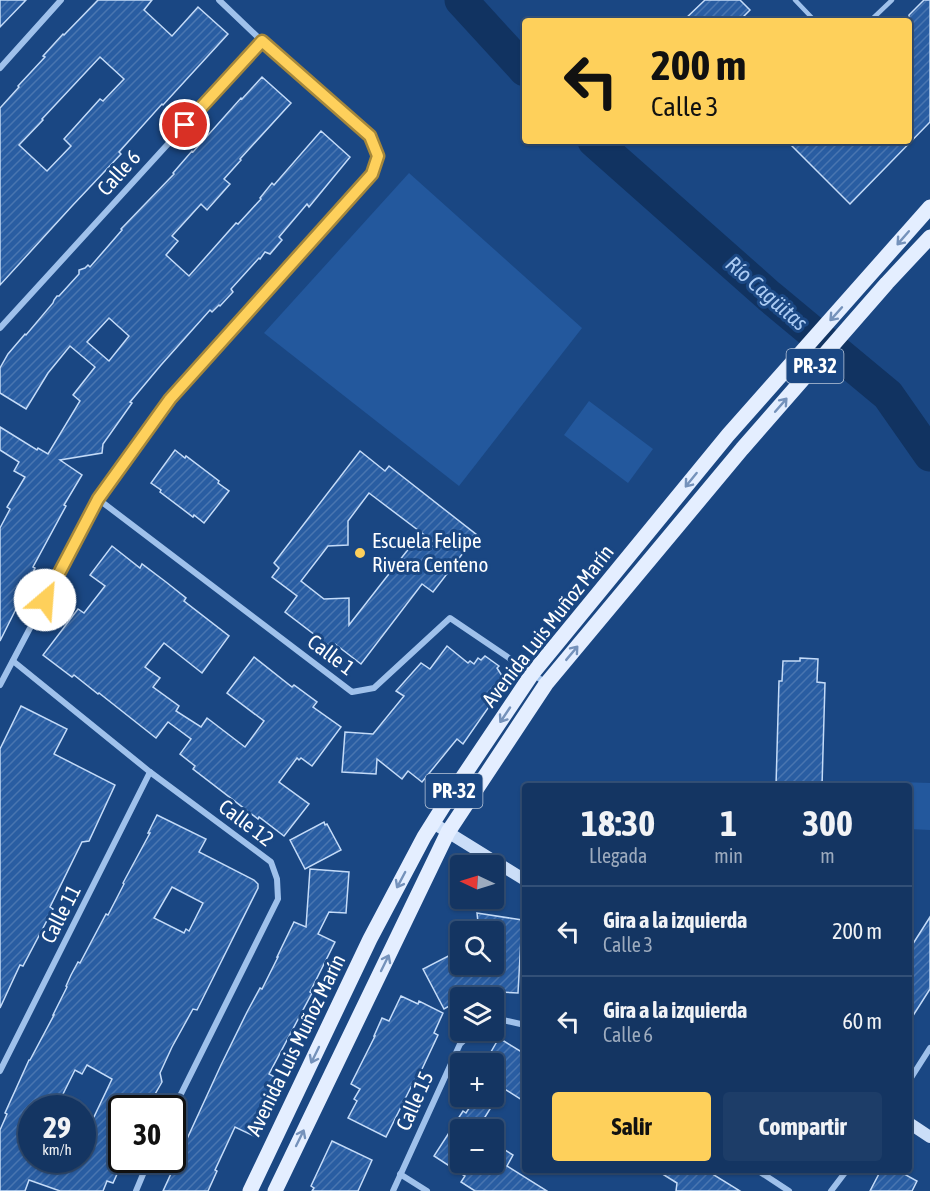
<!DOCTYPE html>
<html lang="es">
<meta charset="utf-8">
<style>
:root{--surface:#143562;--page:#1d3d68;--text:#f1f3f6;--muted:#9dabbe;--line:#335077;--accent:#fed05b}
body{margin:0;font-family:"Asap Condensed",sans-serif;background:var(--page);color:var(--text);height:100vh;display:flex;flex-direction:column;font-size:22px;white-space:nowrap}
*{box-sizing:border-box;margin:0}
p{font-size:20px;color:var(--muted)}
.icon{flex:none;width:33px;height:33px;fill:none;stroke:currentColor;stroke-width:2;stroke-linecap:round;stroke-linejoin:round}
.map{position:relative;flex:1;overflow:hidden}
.details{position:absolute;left:522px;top:783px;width:390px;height:390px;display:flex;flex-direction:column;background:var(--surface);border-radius:6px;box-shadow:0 2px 4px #0004,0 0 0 2px var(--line)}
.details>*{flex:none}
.banner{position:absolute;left:522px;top:18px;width:390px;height:126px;border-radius:6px;box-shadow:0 2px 4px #0004,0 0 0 2px var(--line);background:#fed05b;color:#111;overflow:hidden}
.needle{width:39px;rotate:274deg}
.buttons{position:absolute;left:450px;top:855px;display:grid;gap:12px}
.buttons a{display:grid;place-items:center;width:54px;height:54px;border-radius:6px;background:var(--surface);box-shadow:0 2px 4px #0004,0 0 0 2px var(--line);font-size:30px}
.speed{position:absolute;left:18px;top:1095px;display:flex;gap:12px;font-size:30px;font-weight:700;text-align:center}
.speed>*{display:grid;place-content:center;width:78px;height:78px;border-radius:50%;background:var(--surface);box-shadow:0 2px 4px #0004,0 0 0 2px var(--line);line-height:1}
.speed small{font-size:15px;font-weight:400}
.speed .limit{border:3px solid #111;border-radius:9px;background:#fff;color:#111}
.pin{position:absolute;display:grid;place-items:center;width:51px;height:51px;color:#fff;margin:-26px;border:3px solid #fff;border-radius:50%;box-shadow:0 2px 6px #0007}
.me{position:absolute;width:66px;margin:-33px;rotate:27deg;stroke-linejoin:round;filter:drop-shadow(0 0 4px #0008)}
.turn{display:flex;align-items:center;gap:21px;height:126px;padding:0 30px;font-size:27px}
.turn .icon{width:78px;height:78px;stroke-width:2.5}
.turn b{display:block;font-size:42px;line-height:51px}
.eta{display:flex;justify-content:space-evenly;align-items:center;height:102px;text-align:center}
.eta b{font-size:36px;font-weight:700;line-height:42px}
.button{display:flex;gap:12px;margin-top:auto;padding:12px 30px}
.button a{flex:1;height:69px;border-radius:6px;background:var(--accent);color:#111;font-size:24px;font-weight:700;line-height:69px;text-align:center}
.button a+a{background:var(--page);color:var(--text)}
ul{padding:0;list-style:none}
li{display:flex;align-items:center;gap:18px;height:90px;padding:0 30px;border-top:2px solid var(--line)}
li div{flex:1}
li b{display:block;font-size:22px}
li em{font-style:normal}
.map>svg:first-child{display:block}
.grass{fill:#23589d}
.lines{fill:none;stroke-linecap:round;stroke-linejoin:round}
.river{stroke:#113361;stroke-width:33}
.building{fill:url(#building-hatch);stroke:#c4dbf8;stroke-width:1.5;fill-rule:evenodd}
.lane{stroke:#9fc1eb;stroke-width:4.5}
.street{stroke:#9fc1eb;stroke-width:6}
.secondary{stroke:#cbdef8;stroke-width:12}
.primary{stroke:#e4eeff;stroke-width:15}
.oneway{stroke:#7592bb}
.route-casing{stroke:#a5873b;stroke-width:15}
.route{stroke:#fed05b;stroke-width:10}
.poi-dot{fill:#fed05b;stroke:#1a4783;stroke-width:2}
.labels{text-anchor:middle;stroke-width:6;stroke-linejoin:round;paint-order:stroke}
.shield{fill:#1a4783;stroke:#bac8da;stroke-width:1.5}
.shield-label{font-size:20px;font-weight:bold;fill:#fff}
.street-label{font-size:21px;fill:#fff;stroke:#1a4783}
.poi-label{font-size:21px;fill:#fff;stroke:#1a4783;text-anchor:start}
.water-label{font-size:22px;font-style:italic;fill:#abcbf3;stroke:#1a4783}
</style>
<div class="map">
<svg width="930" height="1191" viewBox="0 0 930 1191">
<defs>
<pattern id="building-hatch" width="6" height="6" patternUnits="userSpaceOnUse" patternTransform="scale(1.5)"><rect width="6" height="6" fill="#295da2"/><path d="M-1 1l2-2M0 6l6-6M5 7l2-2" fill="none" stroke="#4975b0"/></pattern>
</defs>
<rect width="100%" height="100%" fill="#1a4783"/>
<g class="grass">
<polygon points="409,173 582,328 459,486 264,333"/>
<polygon points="589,401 653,449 628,483 564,435"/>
<polygon points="866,781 930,783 930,830 909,829 909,786 866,786"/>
</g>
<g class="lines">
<g class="river">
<polyline points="461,0 525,70"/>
<polyline points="594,141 769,296 888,395 930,455"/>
</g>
</g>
<g class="building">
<polygon points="0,0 26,0 0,27"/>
<path d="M98,0H152L144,10L172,36L198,7L228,34L163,105L162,104L119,152L121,154L72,206L0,285V108L19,87L18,86L45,57L43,56L63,34L64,35ZM100,57L124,79L103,101L100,99L64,139L71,146L47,171L19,145L43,120L42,119Z"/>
<polygon points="705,0 740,0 750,10 739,21 683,21"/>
<polygon points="924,0 930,0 930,122 850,204 787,141 909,141 909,15"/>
<path d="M262,77L291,103L240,159L241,160L224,179L230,184L207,210L201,204L172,236L178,241L166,255L189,276L236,223L238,224L261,199L260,198L272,183L274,185L321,131L350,157L309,207L307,204L279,237L282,240L270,254L265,252L260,259L259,258L231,289L233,292L220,306L219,305L212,312L210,310L161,365L130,402L132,403L103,444L102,453L60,460L82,475L64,505L66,506L33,567L35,568L17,604L18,605L0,641V528L10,509L7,507L25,477L14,471L19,462L0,450V427L37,450L38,448L48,454L80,401L73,395L95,367L70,346L48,373L26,409L0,393V368L8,354L25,334L26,335L53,303L54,300L57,296H59L79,274V270L85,268L88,265L90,267L122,230L121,229L174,174L173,173L192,151L193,152L241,98L242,99ZM109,318L129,336L109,361L87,342Z"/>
<polygon points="175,450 185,458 186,456 219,481 218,483 229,491 204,523 194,515 193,517 160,492 161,490 151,483"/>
<path d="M360,451L385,471L389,466L477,535L433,592L422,584L361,664L335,644L332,648L285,612L297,596L272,577L279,568L274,563ZM369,493L439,546L410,547L349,625V598L324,599L301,581L328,546L348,545V521Z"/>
<polygon points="112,546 140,568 142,564 166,582 186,598 184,601 229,636 202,673 164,643 145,667 160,678 153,687 179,706 176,711 201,727 207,718 245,747 264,721 227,693 254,657 292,687 294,685 317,702 313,707 341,727 312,766 301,758 299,760 297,758 279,782 309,804 284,836 259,817 258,819 193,769 195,766 180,754 191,739 168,722 156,738 99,693 98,694 74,675 72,677 43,655 78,609 84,613 105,586 90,575"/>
<polygon points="447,646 468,663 470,661 474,664 478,658 481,660 485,656 499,666 497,668 504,679 502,688 463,744 457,739 422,782 408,771 402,779 377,759 376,774 342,772 345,732 373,734 404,696 396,691 421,663 430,669"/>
<polygon points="800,658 818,659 817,682 825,683 822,786 776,786 779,681 782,681 783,661 800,661"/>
<polygon points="21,706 67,729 54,754 115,785 89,841 82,842 50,907 53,909 23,966 20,965 0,1008 0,749"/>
<path d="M157,815L206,839L199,852L254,880L258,884V888L197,1010L193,1009L172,1047L160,1073L162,1082L147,1108H122V1163L113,1183L107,1181L103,1191H60L29,1180L25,1191H0V1130L7,1114L5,1113L29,1060H30L54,1015H53L67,987L66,986L71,975L78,962L80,963L106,914L108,915L124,884L123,883L150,833H148ZM172,887L203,903L189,931L186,929L184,933L154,918ZM87,1065L112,1079L92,1121L87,1119L82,1130V1160H32V1108H56L75,1070L82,1074Z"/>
<polygon points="324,822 325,825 327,824 341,850 305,869 290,840"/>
<polygon points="310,869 349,872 346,913 329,912 318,934 335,942 310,992 312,993 269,1074 280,1080 271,1097 275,1099 256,1137 235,1127 215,1170 217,1171 208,1191 163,1191 221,1065 247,1012 260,988 262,989 278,957 277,957 294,922 306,927"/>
<polygon points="477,913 522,920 518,993 477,991 465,998 460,998 460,1000 444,1009 423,969 460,950 460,964 494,964 494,932 479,932"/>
<polygon points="930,917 930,989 909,1022 909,950"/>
<polygon points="401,996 418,1004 419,1001 443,1013 434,1033 438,1035 414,1086 412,1085 386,1137 348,1118 357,1101 354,1099 360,1089 351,1084 375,1036 374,1036 382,1018 389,1021"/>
<polygon points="499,1038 525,1054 525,1102 503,1088 477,1130 460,1130 460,1162 494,1162 494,1143 513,1155 507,1166 547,1191 475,1191 461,1182 465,1176 434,1156 463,1111 466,1113 477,1096 494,1096 494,1064 484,1064"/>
<polygon points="332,1141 372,1160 358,1191 312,1191 314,1188 311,1186"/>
<polygon points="656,1170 706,1170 740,1191 676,1191 677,1183"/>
<polygon points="881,1170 897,1170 917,1181 912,1191 870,1191"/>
</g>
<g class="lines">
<g class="lane">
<polyline points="795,0 815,21"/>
<polyline points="870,21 892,0"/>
</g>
<g class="street">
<polyline points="0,68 61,0"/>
<polyline points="0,328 262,41"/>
<polyline points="98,499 352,692 374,688 450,618 546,683"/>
<polyline points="13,661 150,772 271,862 277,879 278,899 172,1112"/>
<polyline points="0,685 98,499 170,399 372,174 378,156 370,136 262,41 219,0"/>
<polyline points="494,1018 525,1025"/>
<polyline points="0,1071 150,772"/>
<polyline points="909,1081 930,1048"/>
<polyline points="757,1170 789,1191"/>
<polyline points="400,1174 427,1191"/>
<polyline points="136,1191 149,1160"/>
<polyline points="393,1191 460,1044 475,1030"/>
<polyline points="831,1191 847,1170"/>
</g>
<g class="secondary">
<polyline points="433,823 525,880"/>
<polyline points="909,1123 930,1137"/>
</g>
<g class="primary">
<polyline points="250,1191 370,939 424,837 446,802 532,674 728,435 930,207"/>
<polyline points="275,1191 448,832 546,684 742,449 887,283 930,237"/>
</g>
</g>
<defs><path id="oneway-shaft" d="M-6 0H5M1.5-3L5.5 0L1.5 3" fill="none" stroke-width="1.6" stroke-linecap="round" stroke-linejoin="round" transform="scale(1.5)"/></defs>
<g class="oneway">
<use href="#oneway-shaft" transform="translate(903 238) rotate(131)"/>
<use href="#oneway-shaft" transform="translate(836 314) rotate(132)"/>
<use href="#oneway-shaft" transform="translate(781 405) rotate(-49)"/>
<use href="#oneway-shaft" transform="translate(691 480) rotate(129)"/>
<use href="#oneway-shaft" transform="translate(572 653) rotate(-50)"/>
<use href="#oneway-shaft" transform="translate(505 715) rotate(124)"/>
<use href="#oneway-shaft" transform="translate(401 880) rotate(118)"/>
<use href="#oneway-shaft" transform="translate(385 963) rotate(-64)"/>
<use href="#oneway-shaft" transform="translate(315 1055) rotate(116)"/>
<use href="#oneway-shaft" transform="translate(300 1138) rotate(-64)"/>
</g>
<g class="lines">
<g class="route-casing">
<polyline id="route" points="45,600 98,499 170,399 372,174 378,156 370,136 262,41 185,125"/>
</g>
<use href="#route" class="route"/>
</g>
<circle class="poi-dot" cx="360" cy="553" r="6"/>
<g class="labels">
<g class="shield">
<rect x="786.5" y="349" width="57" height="34" rx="4.5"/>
<rect x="425.5" y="774" width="57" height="34" rx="4.5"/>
</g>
<g class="shield-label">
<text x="815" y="373">PR-32</text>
<text x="454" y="798">PR-32</text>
</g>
<g class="street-label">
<text transform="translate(119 173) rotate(-48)" y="7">Calle 6</text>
<text transform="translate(548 626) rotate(-52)" y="7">Avenida Luis Muñoz Marín</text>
<text transform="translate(331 655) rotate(37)" y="7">Calle 1</text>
<text transform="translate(246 823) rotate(37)" y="7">Calle 12</text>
<text transform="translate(61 914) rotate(-63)" y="7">Calle 11</text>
<text transform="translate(296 1045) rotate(-64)" y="7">Avenida Luis Muñoz Marín</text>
<text transform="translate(415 1101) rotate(-66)" y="7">Calle 15</text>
</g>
<g class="poi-label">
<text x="372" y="548">Escuela Felipe<tspan x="372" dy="24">Rivera Centeno</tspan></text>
</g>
<g class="water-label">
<text transform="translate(767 293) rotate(41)" y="8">Río Cagüitas</text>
</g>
</g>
</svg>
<div class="buttons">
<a><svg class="needle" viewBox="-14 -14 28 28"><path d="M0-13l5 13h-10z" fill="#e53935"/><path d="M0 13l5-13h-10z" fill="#9dabbe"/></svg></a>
<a><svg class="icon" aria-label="search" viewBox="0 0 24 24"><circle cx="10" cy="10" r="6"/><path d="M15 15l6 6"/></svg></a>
<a><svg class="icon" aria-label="layers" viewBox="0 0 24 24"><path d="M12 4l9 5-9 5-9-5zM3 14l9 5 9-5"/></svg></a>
<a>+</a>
<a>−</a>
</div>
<div class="speed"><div>29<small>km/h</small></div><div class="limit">30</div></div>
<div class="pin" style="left:185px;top:125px;background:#d93025"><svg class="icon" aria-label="arrive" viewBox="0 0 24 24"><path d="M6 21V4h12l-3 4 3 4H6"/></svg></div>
<svg class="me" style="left:45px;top:600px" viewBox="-20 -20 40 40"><circle r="19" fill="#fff"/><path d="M0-13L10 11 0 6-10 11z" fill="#fed05b"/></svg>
<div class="banner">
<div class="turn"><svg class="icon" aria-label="left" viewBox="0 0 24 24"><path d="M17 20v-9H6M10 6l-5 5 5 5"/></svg><div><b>200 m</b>Calle 3</div></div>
</div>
<section class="details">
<div class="eta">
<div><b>18:30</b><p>Llegada</p></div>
<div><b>1</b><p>min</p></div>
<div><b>300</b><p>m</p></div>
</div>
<ul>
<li><svg class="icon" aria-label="left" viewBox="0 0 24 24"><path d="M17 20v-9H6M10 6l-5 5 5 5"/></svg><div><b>Gira a la izquierda</b><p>Calle 3</p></div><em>200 m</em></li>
<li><svg class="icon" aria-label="left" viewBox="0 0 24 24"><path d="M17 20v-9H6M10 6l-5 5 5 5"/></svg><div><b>Gira a la izquierda</b><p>Calle 6</p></div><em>60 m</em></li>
</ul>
<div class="button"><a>Salir</a><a>Compartir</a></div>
</section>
</div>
